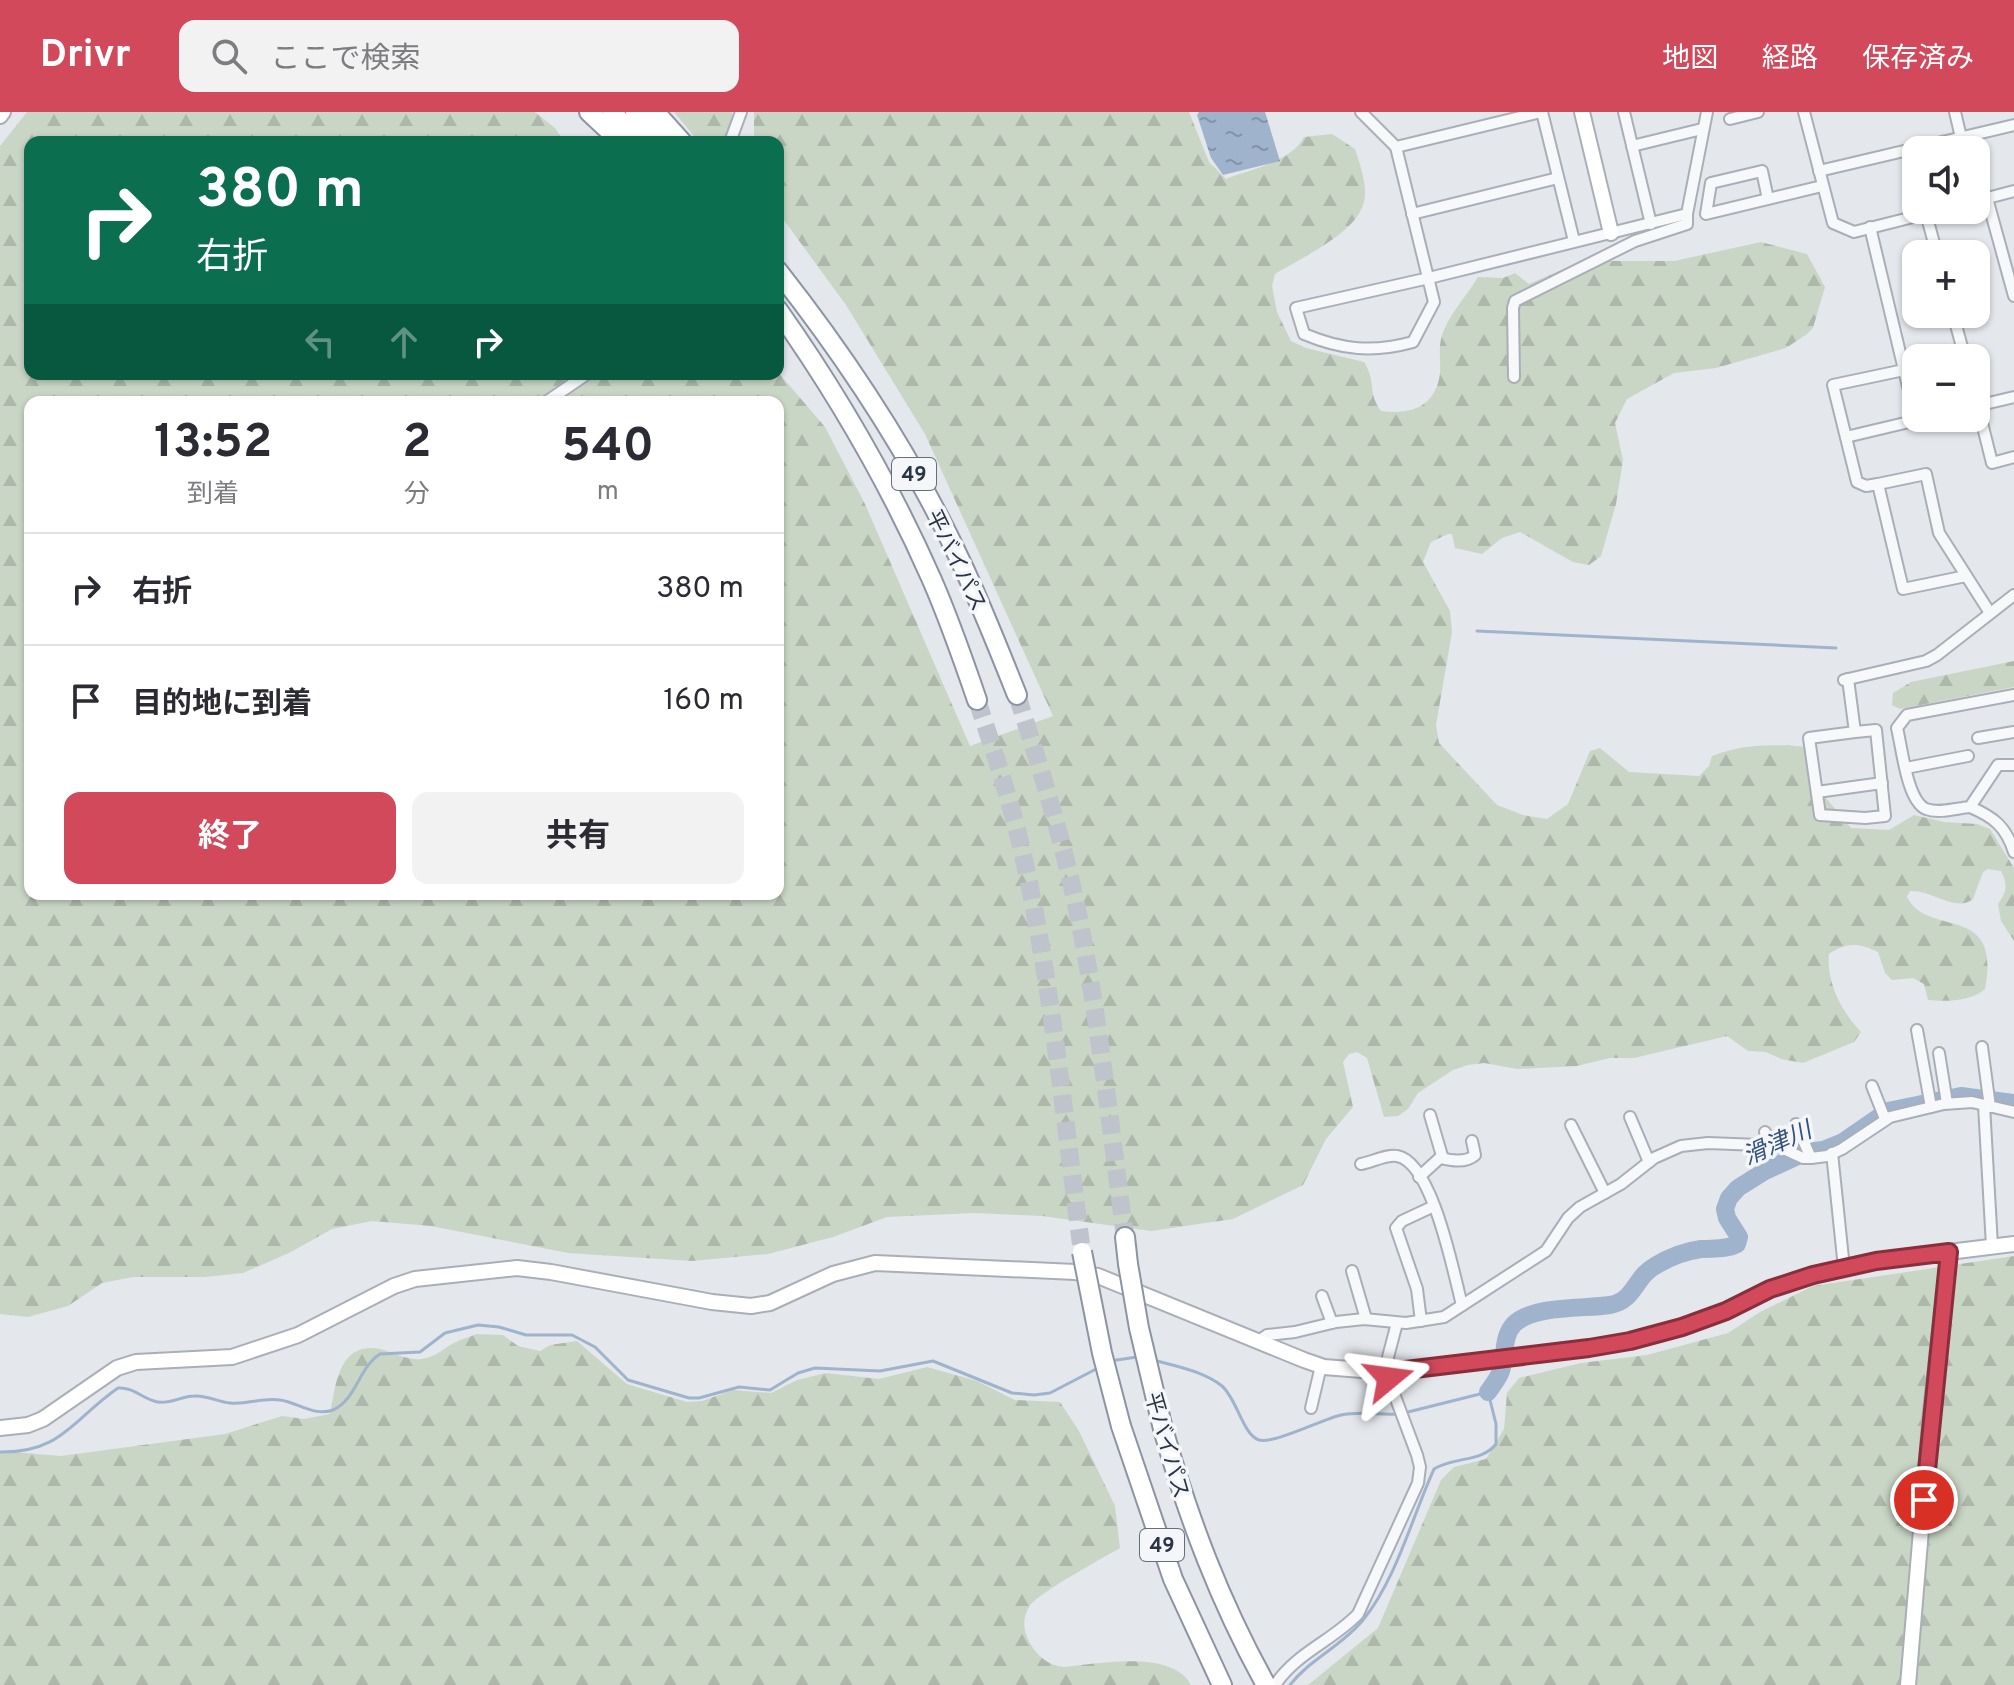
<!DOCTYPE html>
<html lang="ja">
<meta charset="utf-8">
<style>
:root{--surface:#fff;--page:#f2f2f3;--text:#2b2b33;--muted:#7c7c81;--line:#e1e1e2;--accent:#d1495b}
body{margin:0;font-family:Overpass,"Noto Sans JP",sans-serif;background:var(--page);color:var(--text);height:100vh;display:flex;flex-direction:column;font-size:30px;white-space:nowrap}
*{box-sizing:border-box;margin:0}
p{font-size:26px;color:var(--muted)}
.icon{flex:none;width:44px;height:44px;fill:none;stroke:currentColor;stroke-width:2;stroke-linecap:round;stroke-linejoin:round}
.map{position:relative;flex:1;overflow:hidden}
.details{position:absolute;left:24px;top:284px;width:760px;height:504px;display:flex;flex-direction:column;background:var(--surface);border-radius:16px;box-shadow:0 2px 6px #0004}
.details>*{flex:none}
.banner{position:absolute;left:24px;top:24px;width:760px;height:244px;border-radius:16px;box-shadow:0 2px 6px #0004;background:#0b6e4f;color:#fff;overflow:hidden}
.controls{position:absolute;left:1902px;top:24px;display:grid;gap:16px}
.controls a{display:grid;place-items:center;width:88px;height:88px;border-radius:16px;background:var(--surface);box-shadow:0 2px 6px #0004;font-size:40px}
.pin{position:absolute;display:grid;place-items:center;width:68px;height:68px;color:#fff;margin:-34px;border:4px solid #fff;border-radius:50%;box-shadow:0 2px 8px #0007}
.me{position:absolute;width:88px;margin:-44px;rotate:74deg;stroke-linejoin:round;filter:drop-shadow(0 0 6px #0008)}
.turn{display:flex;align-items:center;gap:28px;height:168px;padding:0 40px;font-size:36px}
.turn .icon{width:104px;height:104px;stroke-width:2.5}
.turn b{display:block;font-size:56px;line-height:68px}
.lanes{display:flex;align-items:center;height:76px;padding:0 40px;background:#0003;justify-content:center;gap:40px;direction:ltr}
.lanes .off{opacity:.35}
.eta{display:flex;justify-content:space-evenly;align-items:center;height:136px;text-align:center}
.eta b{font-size:48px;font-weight:700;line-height:56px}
.button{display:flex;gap:16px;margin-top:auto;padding:16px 40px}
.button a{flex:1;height:92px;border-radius:16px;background:var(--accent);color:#fff;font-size:32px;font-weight:700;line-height:92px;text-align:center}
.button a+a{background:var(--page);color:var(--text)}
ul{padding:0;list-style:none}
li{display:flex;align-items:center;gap:24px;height:112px;padding:0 40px;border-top:2px solid var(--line)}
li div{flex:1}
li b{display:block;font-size:30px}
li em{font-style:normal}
header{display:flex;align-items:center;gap:48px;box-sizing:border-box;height:112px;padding:0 40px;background:var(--accent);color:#fff}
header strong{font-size:38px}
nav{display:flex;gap:44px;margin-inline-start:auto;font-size:28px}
.search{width:560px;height:72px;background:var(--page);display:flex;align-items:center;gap:20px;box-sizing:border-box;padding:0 28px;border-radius:16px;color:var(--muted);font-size:30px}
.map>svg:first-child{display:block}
.forest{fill:url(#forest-firs);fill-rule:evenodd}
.water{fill:url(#water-ripples)}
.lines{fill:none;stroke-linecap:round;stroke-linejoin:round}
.stream{stroke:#9fb4cc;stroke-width:3}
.river{stroke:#9fb4cc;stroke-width:18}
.highway-tunnel{stroke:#bfc3cb;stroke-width:18;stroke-dasharray:18 9;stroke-linecap:butt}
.street-casing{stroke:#a9aeb7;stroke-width:14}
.secondary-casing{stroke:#a9aeb7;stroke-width:18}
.highway-casing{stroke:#8b94a3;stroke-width:22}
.street{stroke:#f7f8fa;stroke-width:10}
.secondary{stroke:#fff;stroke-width:14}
.highway{stroke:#fff;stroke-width:18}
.highway-bridge-casing{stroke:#8b94a3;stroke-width:22;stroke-linecap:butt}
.highway-bridge{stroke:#fff;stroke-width:18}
.route-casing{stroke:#882f3b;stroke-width:20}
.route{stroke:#d1495b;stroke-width:14}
.labels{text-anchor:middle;stroke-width:7;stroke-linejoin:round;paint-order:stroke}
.shield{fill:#f4f6f9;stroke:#676e7b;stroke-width:2}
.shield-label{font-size:20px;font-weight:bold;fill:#2b3445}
.street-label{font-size:22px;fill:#2b3445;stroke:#f4f6f9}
.water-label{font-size:24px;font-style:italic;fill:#34527a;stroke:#f4f6f9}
</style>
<header>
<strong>Drivr</strong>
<div class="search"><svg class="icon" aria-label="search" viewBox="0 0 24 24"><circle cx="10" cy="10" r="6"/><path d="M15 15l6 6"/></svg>ここで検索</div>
<nav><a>地図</a><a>経路</a><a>保存済み</a></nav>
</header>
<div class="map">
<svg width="2014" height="1573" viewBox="0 0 2014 1573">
<defs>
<pattern id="forest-firs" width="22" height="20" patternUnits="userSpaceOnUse" patternTransform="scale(2)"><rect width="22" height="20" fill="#c9d6c5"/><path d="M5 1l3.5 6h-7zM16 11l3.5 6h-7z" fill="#adb8ab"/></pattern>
<pattern id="water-ripples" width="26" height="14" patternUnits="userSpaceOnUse" patternTransform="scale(2)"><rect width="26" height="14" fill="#9fb4cc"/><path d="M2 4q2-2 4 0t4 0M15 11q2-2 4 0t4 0" fill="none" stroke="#8293a7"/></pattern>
</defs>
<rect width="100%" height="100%" fill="#e4e7ec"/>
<g class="forest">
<path d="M27,0H535L555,16L564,30H30V262H778V260L825,315L865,392L970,634L1053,604L925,322L846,193L778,100V30H754V0H1189L1209,50L1226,67C1251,57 1291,50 1304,25L1332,22L1355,37C1360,53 1369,76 1363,93C1354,122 1301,146 1275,162L1272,174L1277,200L1291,229L1306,236L1364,250C1377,271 1367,280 1381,299C1411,303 1436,295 1440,261C1441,244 1437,235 1444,218C1452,199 1467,183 1478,165L1503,166L1515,161L1529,172L1582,149H1674L1761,130L1807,142L1825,175L1813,216L1807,222L1786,236L1716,256L1674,261L1627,287L1615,311L1623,348L1616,392L1601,444L1589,453L1573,450L1520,420L1502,426L1482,442L1455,436L1452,422H1448L1431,430L1423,450L1450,499L1452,520L1436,613L1439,631L1497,693L1523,703L1547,707L1568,692L1590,639L1600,636L1629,660L1699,664L1709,654L1712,644C1743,632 1773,632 1806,635L1822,681L1851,716L1889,718L1914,703L1944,710L1977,712L1990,717L2014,756V829L2001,809L1998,792C2007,779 2008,773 2001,759L1988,757L1983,760L1973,787C1955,801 1931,777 1910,779L1907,785C1928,827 2002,789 1985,877C1972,889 1946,890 1928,888L1924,872L1913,866L1892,868L1885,861L1878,840C1859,831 1847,830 1829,842C1826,871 1842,900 1861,920L1854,930L1803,951L1781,947L1766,940L1748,939L1727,924L1634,946H1610L1577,954L1517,957L1484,951L1468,953L1453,958L1418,981L1408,997L1398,1004L1384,1005L1367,946L1357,940L1349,942L1343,950L1353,995L1326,1027L1303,1073L1233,1107L1151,1119L1042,1104L974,1101L887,1105L833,1125L768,1142L692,1149L568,1141L431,1114L372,1109L332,1117L289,1141L243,1161L205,1165H133L102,1171L68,1194L28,1205L0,1202V34ZM30,290H778V782H30Z"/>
<polygon points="674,0 732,0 732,9 723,30 699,30"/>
<polygon points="2014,549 2014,575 1900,597 1892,593 1893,581 1911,570"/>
<polygon points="2014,1144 2014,1573 1308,1573 1378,1516 1441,1368 1454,1355 1486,1347 1504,1317 1507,1281 1519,1266 1581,1251 1647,1243 1728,1221 1760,1200 1813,1174"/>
<path d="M477,1222L503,1223L518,1234L540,1239L550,1233L577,1229L627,1272L687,1290L702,1289L733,1278L771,1281L797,1268L826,1261L879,1267L927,1255L977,1269L1015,1288L1060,1290L1079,1319L1115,1394L1120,1436C1103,1446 1036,1482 1029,1495C1022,1507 1023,1519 1030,1531C1038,1545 1048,1553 1064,1555C1097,1552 1172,1537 1191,1573H0V1339L61,1344L225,1322L282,1304L304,1307L330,1302C335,1279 337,1234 373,1236C390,1237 404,1249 421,1247C437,1245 442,1237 454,1231C461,1227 470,1225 477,1222Z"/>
</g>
<polygon class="water" points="1199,0 1265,0 1280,49 1223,63 1211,46 1197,3"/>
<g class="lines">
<g class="stream">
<polyline points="1477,519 1836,536"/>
<path d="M1153,1248C1175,1254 1203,1259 1222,1274C1237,1287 1243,1323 1259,1328C1274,1332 1323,1307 1341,1303C1360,1299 1378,1303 1397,1302"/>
<polyline points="1110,1249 1137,1245"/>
<path d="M0,1340C62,1341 73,1307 118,1276C134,1275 144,1288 158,1290C171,1292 182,1284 194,1284C207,1283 218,1290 230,1291C247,1293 263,1285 280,1288C297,1290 314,1305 333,1298C356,1288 359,1255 380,1242L420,1240L445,1221L478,1213L499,1215L526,1223H572L595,1235L628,1268L689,1286H699L739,1275L770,1278L798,1261L815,1256L880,1259L933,1249L1012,1281L1034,1283L1050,1281L1100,1255"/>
<path d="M1290,1573C1310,1547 1342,1534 1363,1508C1397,1466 1412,1405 1434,1357C1452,1345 1483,1350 1496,1332V1312L1488,1280L1404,1301"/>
</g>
<path class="river" d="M1488,1280C1492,1274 1498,1267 1501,1259C1506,1244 1502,1225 1514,1212C1534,1193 1584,1197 1610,1193C1635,1189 1635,1164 1655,1154C1668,1146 1686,1139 1701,1137C1714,1136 1726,1138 1737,1132L1739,1125L1727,1106L1725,1097L1729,1086L1738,1076L1765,1059L1806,1040L1823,1038L1843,1030L1888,999L1961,984L2014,991"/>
<g class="highway-tunnel">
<path d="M1017,583C1041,658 1065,734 1080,812C1100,915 1111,1020 1125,1125"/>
<path d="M977,588C993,636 1009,684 1021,734C1051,864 1063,999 1081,1132"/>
</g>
<g class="street-casing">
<g id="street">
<path d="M1361,0L1396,35L1434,190L1413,230C1373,241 1342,238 1304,222L1296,196L1429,166L1687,102L1707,0"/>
<polyline points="1542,0 1574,129"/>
<polyline points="1624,0 1651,112"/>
<polyline points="1804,0 1833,111 1854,120 1941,98"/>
<polyline points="1955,0 1964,38"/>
<polyline points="1730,7 1758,0"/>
<polyline points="730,30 741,0"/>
<polyline points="1632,34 1702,17"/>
<polyline points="1396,35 1541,0"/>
<polyline points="1819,59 2014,13"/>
<polyline points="1987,86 2014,184"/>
<polyline points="1768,87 1762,59 1711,71 1706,102 1822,74"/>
<polyline points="1976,89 2014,79"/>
<polyline points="1412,102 1558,66"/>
<polyline points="1926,102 1937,142"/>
<polyline points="1870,115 1916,308"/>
<polyline points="1953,202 1965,246"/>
<polyline points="1904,258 1833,273 1857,370 1866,374 1878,372 1903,477 1966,464"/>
<polyline points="1514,265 1513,196 1515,189 1635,129 1687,112 1687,102"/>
<polyline points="1976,287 1992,351 2014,345"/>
<polyline points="546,290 587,262"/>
<polyline points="1976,294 2014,285"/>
<polyline points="1846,325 1926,306"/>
<polyline points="1878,372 1926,362 1939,421 1990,501"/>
<polyline points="1848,567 1855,620 1876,618 1885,704 1865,706 1820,703 1809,626 1855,620"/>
<polyline points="1844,568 1926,549 1937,543 2014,483"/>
<path d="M2014,583L1907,603L1897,616C1902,636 1907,689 1926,697C1939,702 1957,696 1970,695L1998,653H2014"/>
<polyline points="1978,626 2014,620"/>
<polyline points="1906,656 1968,644"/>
<polyline points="1817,680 1882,671"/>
<path d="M1970,695C1994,705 2006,715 2014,740"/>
<polyline points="1917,918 1931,995"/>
<polyline points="1982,935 1990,995"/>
<polyline points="1939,941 1947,991"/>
<polyline points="1872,974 1885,1007"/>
<polyline points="1984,993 1992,1134"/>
<polyline points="1630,1005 1649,1050"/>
<polyline points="1796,1012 1811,1046"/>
<polyline points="1571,1013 1605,1081"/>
<polyline points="1765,1020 1770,1034"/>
<polyline points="1832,1041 1844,1156"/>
<path d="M1441,1046C1452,1049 1466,1051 1475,1043L1472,1029"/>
<path d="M1361,1052C1372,1050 1387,1042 1397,1044C1433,1050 1454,1164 1462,1193"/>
<polyline points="1419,1065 1442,1044 1430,1003"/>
<polyline points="1352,1159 1366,1207"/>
<polyline points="1322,1184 1332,1211"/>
<polyline points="1421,1209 1417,1177 1396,1116 1402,1109 1434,1094"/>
<polyline points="1257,1230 1267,1223 1295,1220 1336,1210 1364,1207 1406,1211 1444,1205 1546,1139 1568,1106 1580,1095 1621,1072 1654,1046 1681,1034 1708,1031 1759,1033 1779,1035 1803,1046 1811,1046 1827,1044 1842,1037 1890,1005 1944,992 1972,990 2014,1000"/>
<polyline points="1311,1296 1321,1254"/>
<path d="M1275,1573C1296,1541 1332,1529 1358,1502L1418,1371L1420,1355L1417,1343L1390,1271L1388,1245L1397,1211"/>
</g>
</g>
<g class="secondary-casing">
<g id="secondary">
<polyline points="1582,0 1611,121"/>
<polyline points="0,4 3,0"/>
<polyline points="0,1316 28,1313 43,1307 117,1256 136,1250 232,1245 298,1223 394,1174 415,1167 517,1156 551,1160 712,1190 751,1194 770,1191 833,1162 875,1151 1075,1160 1098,1164 1304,1248 1324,1255 1387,1260 1589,1236 1630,1229 1682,1215 1726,1199 1770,1177 1829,1159 1876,1149 2014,1132"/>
<polyline points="1908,1573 1931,1299 1949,1140"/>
</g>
</g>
<g class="highway-casing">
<g id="highway">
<polyline points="589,0 621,30"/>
<polyline points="612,0 640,30"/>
<polyline points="635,0 664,30"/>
<polyline points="655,0 682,30"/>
<path d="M778,159C848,248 912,345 960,448C981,492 999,538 1017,583"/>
<path d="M778,198C838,283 890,373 932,468C949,507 963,547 977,588"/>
<polyline points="1125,1125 1128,1152"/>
<polyline points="1121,1314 1173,1467 1222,1573"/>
<path d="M1163,1317C1189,1408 1220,1490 1266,1573"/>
</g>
</g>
<use href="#street" class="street"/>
<use href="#secondary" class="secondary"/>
<use href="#highway" class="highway"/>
<g class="highway-bridge-casing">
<g id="highway-bridge">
<polyline points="1082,1140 1102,1241 1121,1314"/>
<polyline points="1128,1152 1139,1216 1163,1317"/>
</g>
</g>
<use href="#highway-bridge" class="highway-bridge"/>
</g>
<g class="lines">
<g class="route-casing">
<polyline id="route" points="1389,1266 1389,1260 1589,1236 1630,1229 1682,1215 1726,1199 1770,1177 1813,1163 1876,1149 1949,1140 1924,1388"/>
</g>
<use href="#route" class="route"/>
</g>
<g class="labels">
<g class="shield">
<rect x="892" y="346" width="44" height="32" rx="6"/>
<rect x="1140" y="1417" width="44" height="32" rx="6"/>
</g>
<g class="shield-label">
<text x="914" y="369">49</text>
<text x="1162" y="1440">49</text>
</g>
<g class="street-label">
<text transform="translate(957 448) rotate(64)" y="8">平バイパス</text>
<text transform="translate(1168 1333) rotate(74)" y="8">平バイパス</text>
</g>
<g class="water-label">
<text transform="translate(1777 1031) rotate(-24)" y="8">滑津川</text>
</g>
</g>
</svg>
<div class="controls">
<a><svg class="icon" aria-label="sound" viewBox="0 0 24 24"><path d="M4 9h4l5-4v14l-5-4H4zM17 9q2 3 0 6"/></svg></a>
<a>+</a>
<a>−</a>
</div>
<div class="pin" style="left:1924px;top:1388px;background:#d93025"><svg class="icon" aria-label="arrive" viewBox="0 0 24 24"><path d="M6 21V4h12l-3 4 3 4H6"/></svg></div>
<svg class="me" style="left:1389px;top:1266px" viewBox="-20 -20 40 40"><path d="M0-17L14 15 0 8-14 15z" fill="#d1495b" stroke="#fff" stroke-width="4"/></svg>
<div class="banner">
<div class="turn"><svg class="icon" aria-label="right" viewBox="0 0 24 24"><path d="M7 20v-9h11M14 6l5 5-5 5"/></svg><div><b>380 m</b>右折</div></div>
<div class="lanes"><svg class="icon off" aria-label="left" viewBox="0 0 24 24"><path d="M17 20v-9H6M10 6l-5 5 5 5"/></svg><svg class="icon off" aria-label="ahead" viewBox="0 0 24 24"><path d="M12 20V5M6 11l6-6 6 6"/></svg><svg class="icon" aria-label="right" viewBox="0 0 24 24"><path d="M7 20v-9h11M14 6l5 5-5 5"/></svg></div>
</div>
<section class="details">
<div class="eta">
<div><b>13:52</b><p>到着</p></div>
<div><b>2</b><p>分</p></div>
<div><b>540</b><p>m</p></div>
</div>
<ul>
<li><svg class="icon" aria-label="right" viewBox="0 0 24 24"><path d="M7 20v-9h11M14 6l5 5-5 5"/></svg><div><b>右折</b></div><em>380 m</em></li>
<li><svg class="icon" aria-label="arrive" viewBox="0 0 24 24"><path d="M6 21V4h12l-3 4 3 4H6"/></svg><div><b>目的地に到着</b></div><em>160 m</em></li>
</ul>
<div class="button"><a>終了</a><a>共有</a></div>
</section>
</div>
